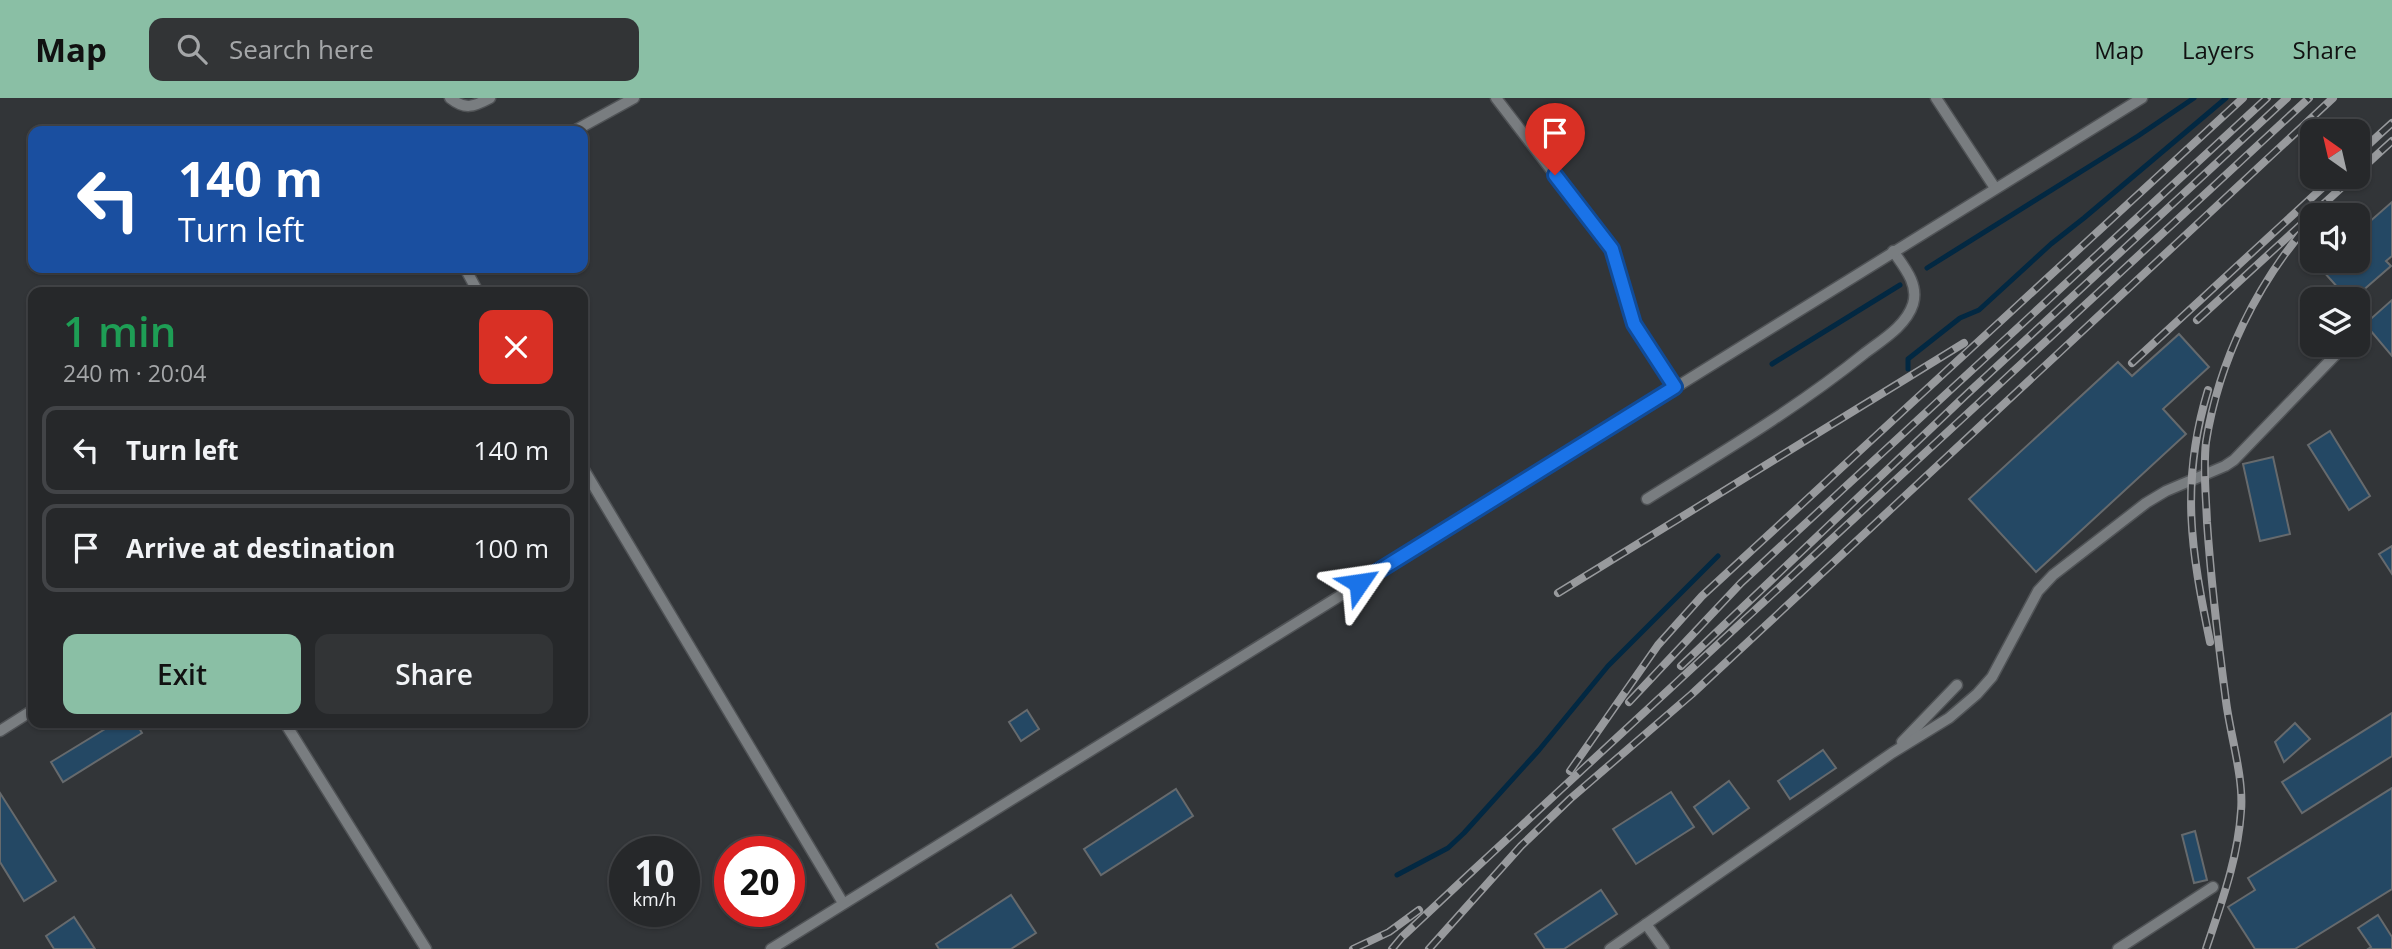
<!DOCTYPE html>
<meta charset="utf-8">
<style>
:root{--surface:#26282a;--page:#323436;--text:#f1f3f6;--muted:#a4a6a8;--line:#424447;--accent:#8abfa5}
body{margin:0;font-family:"Open Sans",sans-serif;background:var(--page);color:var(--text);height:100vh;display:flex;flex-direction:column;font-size:26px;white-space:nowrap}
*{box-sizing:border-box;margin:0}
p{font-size:23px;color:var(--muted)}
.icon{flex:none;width:38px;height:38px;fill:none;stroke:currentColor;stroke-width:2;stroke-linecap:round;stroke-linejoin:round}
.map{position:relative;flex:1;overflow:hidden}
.drawer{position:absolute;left:28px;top:189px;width:560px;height:441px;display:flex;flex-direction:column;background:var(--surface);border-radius:14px;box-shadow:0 2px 5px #0004,0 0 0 2px var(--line)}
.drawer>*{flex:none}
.hud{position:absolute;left:28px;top:28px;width:560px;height:147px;border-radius:14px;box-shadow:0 2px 5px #0004,0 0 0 2px var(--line);background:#1a4fa0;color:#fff;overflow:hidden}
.needle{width:46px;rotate:326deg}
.controls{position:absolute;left:2300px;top:21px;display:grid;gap:14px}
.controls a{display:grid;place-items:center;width:70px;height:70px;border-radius:14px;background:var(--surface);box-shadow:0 2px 5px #0004,0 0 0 2px var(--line);font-size:35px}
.speed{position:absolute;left:609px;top:738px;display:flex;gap:14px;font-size:35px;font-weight:700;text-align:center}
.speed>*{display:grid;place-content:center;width:91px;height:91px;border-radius:50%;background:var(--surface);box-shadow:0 2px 5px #0004,0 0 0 2px var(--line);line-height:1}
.speed small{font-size:18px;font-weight:400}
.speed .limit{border:10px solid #d22;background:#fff;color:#111}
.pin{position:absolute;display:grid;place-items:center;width:60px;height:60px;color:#fff;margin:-72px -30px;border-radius:50% 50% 50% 0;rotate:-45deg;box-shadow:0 0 7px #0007}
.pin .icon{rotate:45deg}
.me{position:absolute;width:77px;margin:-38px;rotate:58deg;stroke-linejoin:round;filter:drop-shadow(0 0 5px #0008)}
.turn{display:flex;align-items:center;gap:24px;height:147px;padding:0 35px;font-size:32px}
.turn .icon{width:91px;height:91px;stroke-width:2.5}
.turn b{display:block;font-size:49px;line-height:60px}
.round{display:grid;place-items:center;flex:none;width:74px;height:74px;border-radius:14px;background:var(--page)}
.overview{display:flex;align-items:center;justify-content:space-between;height:119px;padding:0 35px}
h1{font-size:42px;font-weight:600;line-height:52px;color:#1e9e55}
.button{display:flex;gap:14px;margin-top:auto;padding:14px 35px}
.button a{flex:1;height:80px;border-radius:14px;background:var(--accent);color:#111;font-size:28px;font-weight:600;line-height:80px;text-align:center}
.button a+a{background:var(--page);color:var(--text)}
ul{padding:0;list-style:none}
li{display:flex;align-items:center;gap:21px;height:88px;margin:0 14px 10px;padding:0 21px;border:4px solid var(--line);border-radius:14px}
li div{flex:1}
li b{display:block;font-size:26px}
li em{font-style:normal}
header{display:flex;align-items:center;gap:42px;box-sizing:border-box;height:98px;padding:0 35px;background:var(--accent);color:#111}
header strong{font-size:33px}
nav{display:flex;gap:38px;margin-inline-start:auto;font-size:24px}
.search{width:490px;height:63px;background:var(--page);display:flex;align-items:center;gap:18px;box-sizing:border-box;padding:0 24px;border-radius:14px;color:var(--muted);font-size:26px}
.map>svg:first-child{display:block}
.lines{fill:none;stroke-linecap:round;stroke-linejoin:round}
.stream{stroke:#022842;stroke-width:5}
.building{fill:#244864;stroke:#666a6d;stroke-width:2}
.lane-casing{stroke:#505356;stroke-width:13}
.lane{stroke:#797d80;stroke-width:10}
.rail-casing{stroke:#989a9d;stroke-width:8}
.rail{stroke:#323538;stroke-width:5;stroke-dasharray:16;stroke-linecap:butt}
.route-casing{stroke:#114b97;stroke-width:18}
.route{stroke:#1a73e8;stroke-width:12}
</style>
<header>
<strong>Map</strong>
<div class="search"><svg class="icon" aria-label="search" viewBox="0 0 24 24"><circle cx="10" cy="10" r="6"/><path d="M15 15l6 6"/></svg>Search here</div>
<nav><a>Map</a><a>Layers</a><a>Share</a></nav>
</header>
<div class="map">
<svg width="2392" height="851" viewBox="0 0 2392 851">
<rect width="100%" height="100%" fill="#323538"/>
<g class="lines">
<g class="stream">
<polyline points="1927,170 2138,38 2194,0"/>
<polyline points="1772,266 1900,187"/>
<polyline points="1908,271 1908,261 1960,220 1979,212 2051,146 2084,120 2226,0"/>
<polyline points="1397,777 1448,750 1464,735 1539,652 1608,568 1718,458"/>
</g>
</g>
<g class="building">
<polygon points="2392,104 2392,158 2386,163 2391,168 2353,201 2348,201 2314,163 2357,163 2357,130 2359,133"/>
<polygon points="2392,202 2392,258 2365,226"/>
<polygon points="2179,236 2209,269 2163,311 2186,336 2036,474 1969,401 2118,264 2132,278"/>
<polygon points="2330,333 2370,398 2349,412 2308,347"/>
<polygon points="2273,359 2290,436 2260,443 2243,366"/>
<polygon points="2392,448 2392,476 2379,456"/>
<polygon points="1027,612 1039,631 1021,643 1009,624"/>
<polygon points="2392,615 2392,658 2302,715 2282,684"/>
<polygon points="115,625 136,625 142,635 63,684 51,664"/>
<polygon points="2295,625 2310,641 2284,664 2275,644"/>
<polygon points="1823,652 1836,670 1790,701 1778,683"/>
<polygon points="1729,683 1749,710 1713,736 1694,709"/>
<polygon points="2392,690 2392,791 2295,851 2255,851 2228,809 2255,792 2248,780"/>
<polygon points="1176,691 1193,718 1101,777 1084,751"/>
<polygon points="1671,694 1694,729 1636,766 1613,731"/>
<polygon points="0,695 56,783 24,803 0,764"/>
<polygon points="2195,733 2207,782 2194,785 2182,737"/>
<polygon points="1601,792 1617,816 1564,851 1545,851 1535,836"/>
<polygon points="1011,797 1036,835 1011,851 939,851 936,846"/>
<polygon points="2378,817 2392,839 2392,851 2368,851 2371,849 2358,830"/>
<polygon points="74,819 95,851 54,851 46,838"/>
</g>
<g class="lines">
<g class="lane-casing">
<g id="lane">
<path d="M450,0C465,12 473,9 490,0"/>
<polyline points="1496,0 1612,151 1635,226 1675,289"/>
<polyline points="1936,0 1995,90"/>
<polyline points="574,33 634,0"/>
<polyline points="465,170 478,194"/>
<polyline points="583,370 843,805"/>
<path d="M1647,401C1721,355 1797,310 1865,255C1882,242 1906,228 1913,206C1919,186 1904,169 1893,153"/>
<polyline points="285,625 426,851"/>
<polyline points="0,633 33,612"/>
<polyline points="1902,644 1957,587"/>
<polyline points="1646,826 1664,851"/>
<polyline points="771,851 2142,0"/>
<polyline points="1610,851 1892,655 1949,620 1977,596 1992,579 2038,493 2053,477 2146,405 2166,393 2225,368 2234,362 2345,247"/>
<polyline points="2118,851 2213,789"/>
</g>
</g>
<use href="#lane" class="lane"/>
<g class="rail-casing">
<g id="rail">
<polyline points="2357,57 2392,25"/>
<polyline points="2357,75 2392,43"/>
<polyline points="2197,222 2353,79"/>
<polyline points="2132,265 2334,79"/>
<path d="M2208,292C2180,385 2191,452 2210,544"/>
<polyline points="1558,495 1964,245"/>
<polyline points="1681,568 1966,297 2287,0"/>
<polyline points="1629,604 1741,485 2267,0"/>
<polyline points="1570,673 1658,547 1702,498 2243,0"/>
<polyline points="1353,851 1389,834 1419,812"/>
<polyline points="1392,851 1402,839 1465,780 2309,0"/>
<polyline points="1429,851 1521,748 1570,701 1692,596 2333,0"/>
<path d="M2206,851C2221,806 2238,761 2241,713C2244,680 2230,636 2226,603C2218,543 2211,483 2207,424C2206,398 2203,370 2206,344C2219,262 2257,185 2312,122"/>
</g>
</g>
<use href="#rail" class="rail"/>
</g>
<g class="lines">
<g class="route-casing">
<polyline id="route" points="1359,485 1675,289 1634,226 1612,151 1555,77"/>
</g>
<use href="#route" class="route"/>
</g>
</svg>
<div class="controls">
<a><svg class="needle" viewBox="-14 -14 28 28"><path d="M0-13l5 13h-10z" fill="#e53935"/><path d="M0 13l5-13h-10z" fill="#a4a6a8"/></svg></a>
<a><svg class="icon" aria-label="sound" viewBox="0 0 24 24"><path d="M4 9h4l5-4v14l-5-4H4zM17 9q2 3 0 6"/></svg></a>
<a><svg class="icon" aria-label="layers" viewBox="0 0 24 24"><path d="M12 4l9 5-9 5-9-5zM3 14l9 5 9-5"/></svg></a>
</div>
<div class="speed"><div>10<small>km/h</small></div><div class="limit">20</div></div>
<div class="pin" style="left:1555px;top:77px;background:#d93025"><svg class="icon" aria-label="arrive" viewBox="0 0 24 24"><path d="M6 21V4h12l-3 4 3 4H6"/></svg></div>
<svg class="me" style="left:1359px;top:485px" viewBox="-20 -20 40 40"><path d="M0-17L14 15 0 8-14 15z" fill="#1a73e8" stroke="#fff" stroke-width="4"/></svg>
<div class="hud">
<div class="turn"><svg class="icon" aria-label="left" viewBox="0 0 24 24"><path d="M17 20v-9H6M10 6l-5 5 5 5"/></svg><div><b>140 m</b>Turn left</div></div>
</div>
<section class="drawer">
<div class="overview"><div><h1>1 min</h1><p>240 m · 20:04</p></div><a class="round" style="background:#d93025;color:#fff"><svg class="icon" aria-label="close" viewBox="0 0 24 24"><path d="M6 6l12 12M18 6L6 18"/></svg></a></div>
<ul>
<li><svg class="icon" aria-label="left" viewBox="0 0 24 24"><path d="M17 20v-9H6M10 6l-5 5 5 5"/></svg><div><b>Turn left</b></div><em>140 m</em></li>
<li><svg class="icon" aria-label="arrive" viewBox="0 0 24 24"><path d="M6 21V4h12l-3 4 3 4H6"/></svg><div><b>Arrive at destination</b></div><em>100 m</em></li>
</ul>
<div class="button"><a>Exit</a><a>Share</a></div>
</section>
</div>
